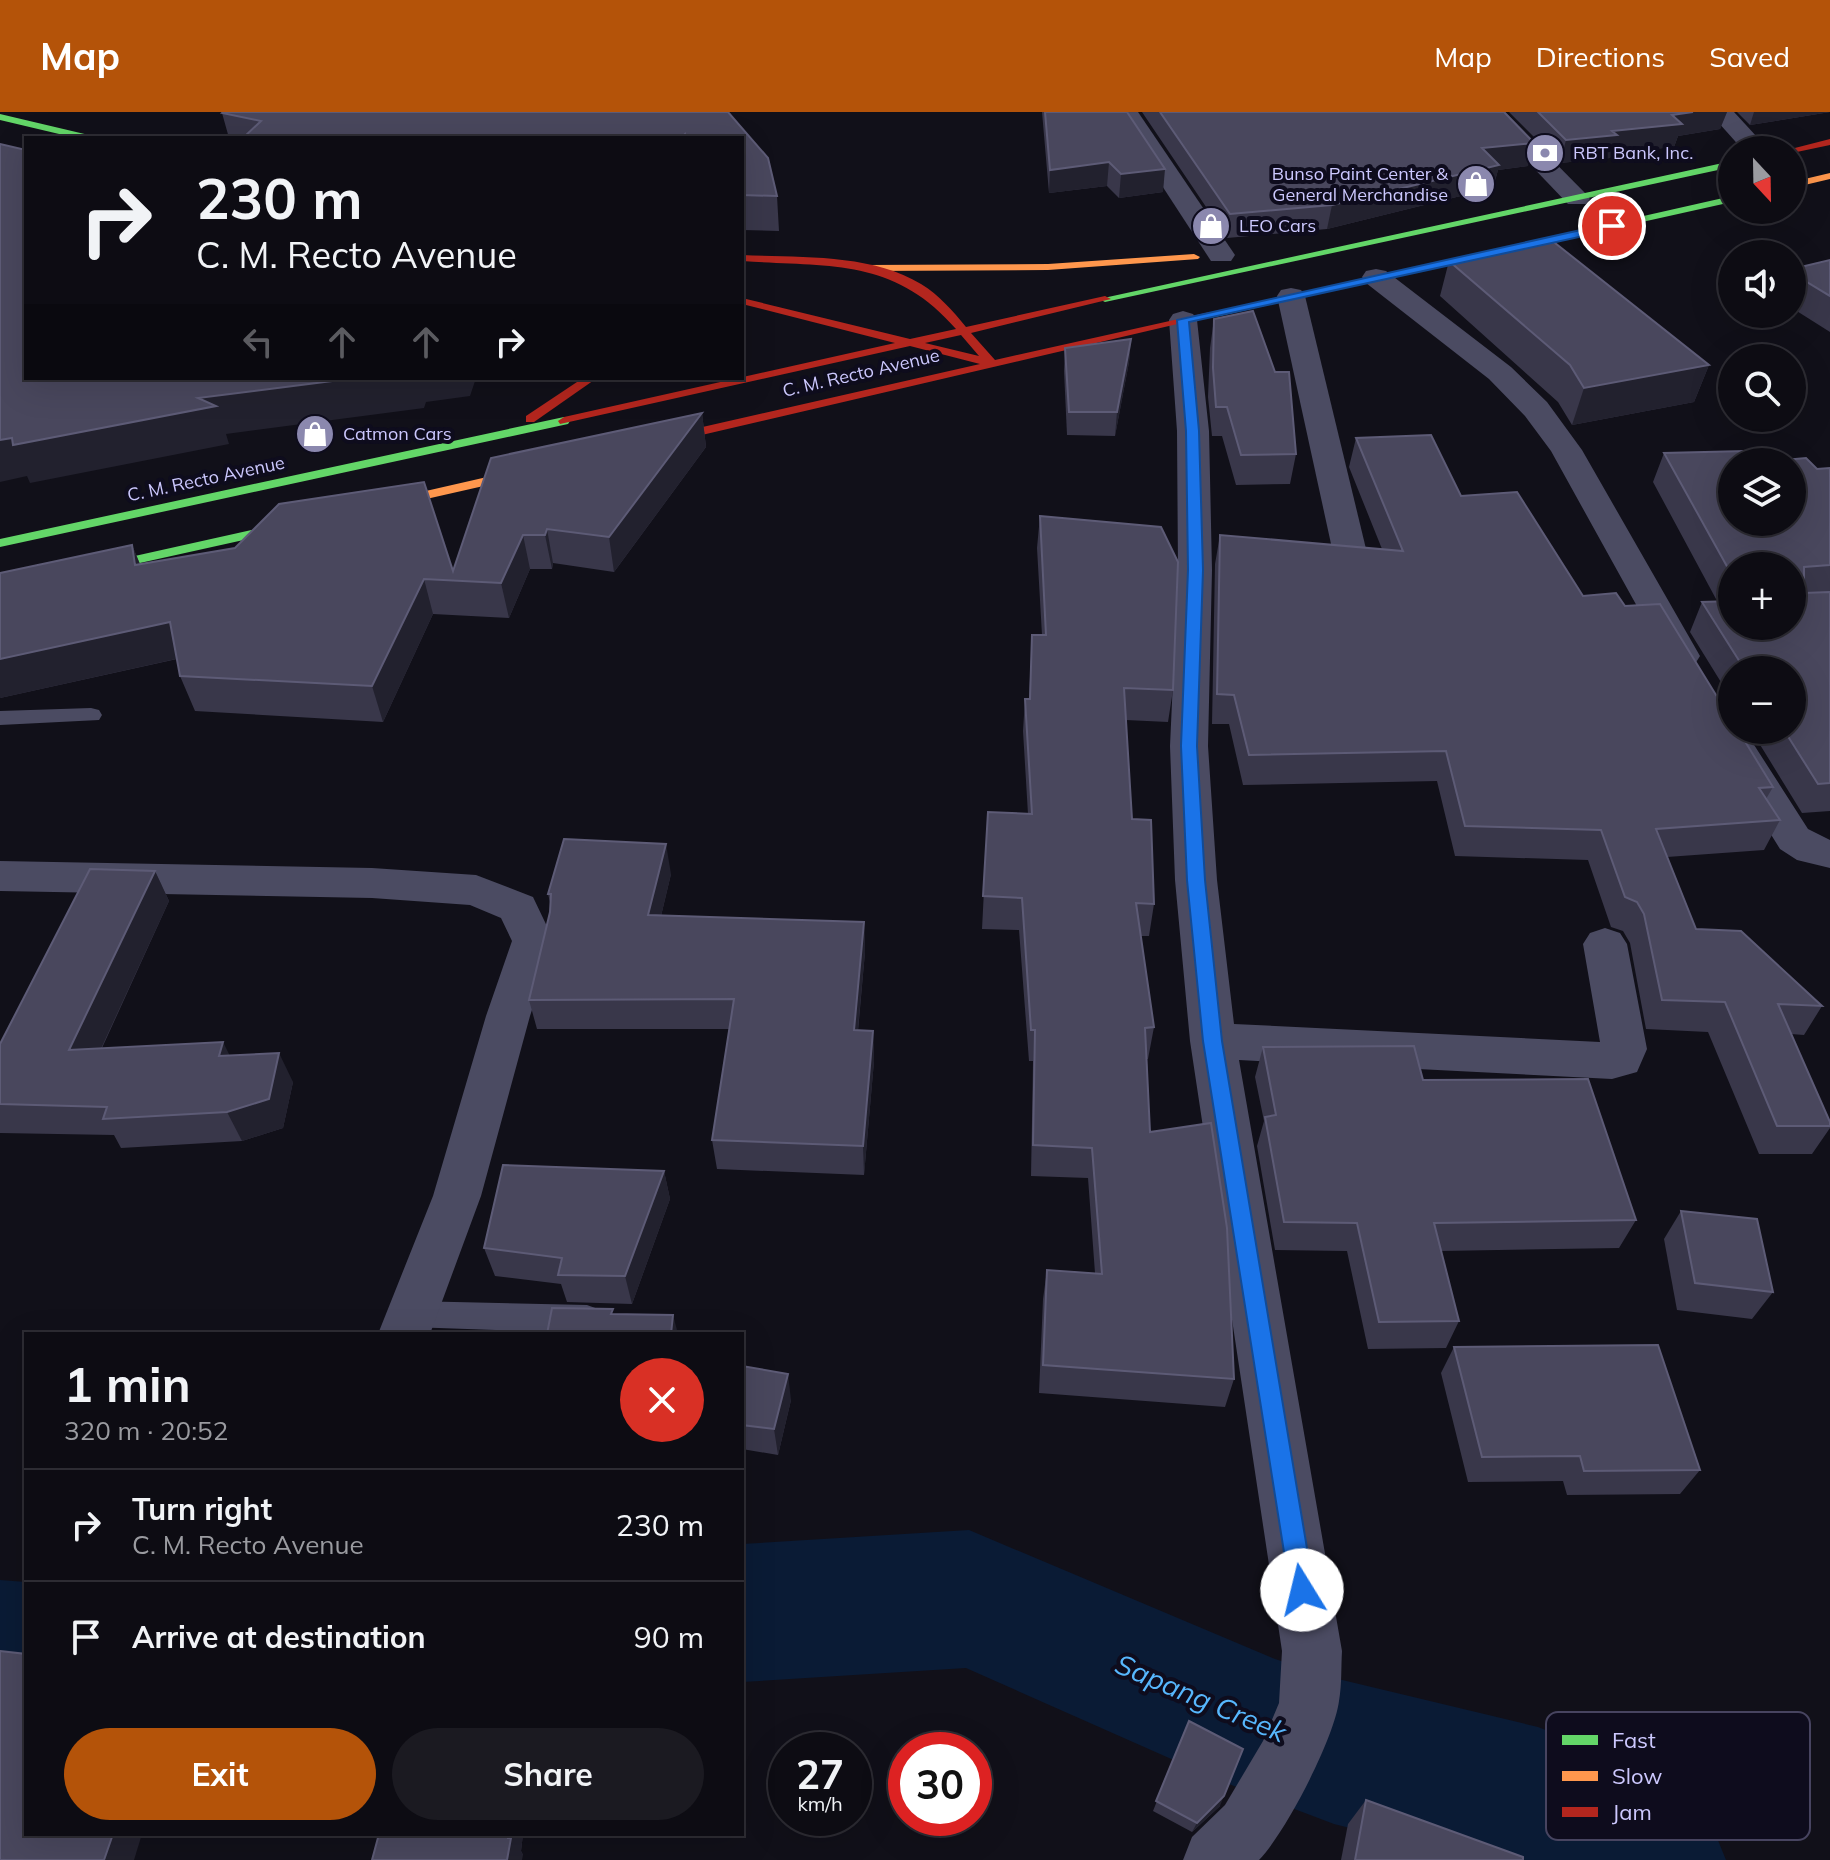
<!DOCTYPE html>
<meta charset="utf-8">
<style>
:root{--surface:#0d0c13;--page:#1b1a21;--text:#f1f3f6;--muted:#9a9ba0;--line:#2d2c33;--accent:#b45309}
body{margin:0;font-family:Mulish,sans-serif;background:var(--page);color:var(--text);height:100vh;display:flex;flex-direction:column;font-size:30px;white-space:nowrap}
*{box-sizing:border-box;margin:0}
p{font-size:26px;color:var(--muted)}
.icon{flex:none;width:44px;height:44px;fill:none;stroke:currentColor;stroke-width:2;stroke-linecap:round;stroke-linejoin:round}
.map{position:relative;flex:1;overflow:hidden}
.panel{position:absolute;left:24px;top:1220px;width:720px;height:504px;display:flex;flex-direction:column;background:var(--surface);border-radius:0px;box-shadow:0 8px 32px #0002,0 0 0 2px var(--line)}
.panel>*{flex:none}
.hud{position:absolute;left:24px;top:24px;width:720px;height:244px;border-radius:0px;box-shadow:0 8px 32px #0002,0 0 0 2px var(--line);background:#0d0c13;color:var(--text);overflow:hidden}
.needle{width:52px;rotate:158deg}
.buttons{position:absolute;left:1718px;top:24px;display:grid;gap:16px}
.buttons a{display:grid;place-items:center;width:88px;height:88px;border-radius:50%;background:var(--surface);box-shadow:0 8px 32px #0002,0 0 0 2px var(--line);font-size:40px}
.speed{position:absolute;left:768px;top:1620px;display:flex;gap:16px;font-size:40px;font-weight:700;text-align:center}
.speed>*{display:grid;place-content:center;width:104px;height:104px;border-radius:50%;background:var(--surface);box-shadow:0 8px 32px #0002,0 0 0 2px var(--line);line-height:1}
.speed small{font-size:20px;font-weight:400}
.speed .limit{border:12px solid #d22;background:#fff;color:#111}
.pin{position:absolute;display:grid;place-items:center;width:68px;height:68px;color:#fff;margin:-34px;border:4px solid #fff;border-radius:50%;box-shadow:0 2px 8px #0007}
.me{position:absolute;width:88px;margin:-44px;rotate:351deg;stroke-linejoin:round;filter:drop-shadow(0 0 6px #0008)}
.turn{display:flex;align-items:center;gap:28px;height:168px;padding:0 40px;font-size:36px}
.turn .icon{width:104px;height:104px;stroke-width:2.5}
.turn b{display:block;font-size:56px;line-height:68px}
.lanes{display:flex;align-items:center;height:76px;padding:0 40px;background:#0003;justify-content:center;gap:40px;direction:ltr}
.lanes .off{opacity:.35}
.round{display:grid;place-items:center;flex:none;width:84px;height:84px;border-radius:42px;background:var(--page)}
.overview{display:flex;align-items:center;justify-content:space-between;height:136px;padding:0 40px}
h1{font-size:48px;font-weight:700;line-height:60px}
.action{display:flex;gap:16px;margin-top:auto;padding:16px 40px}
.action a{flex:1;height:92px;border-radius:48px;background:var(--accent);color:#fff;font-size:32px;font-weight:700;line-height:92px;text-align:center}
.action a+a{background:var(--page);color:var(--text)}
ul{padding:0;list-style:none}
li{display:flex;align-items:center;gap:24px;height:112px;padding:0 40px;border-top:2px solid var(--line)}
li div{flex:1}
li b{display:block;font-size:30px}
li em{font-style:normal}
header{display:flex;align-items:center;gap:48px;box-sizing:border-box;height:112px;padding:0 40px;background:var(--accent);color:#fff}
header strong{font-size:38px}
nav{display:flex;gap:44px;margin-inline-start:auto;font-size:28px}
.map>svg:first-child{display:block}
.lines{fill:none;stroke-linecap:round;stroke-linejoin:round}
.river{fill:#0a1b35;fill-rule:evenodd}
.lane{fill:#4b4b62;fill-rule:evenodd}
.street{fill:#4b4b62;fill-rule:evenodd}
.fast{fill:#63d668;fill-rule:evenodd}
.slow{fill:#ff974d;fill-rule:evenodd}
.jam{fill:#b3261e;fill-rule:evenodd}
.wall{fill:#39374a}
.shaded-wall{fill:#22212e}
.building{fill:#49475d;stroke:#5d5b76;stroke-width:2}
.route{fill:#1a73e8;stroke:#114b97;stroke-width:2}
.labels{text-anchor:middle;stroke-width:8;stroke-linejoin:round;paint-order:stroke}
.far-poi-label{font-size:18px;fill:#ccc8fe;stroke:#0e0c1d;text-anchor:start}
.far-street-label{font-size:18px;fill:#ccc8fe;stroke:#0e0c1d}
.near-water-label{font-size:28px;font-style:italic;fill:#57b7fd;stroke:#0e0c1d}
.key{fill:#0e0c1d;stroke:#474460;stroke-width:2}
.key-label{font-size:22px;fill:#ccc8fe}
</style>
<header>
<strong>Map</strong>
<nav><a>Map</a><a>Directions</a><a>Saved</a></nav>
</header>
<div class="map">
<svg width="1830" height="1748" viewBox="0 0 1830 1748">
<rect width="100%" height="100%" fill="#111019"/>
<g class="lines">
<g class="river">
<polygon points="969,1418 1275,1547 1334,1566 1538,1615 1591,1636 1704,1694 1726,1748 1477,1748 1334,1712 1221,1669 966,1556 742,1570 742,1432"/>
<polygon points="0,1468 26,1470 26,1610 0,1608"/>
</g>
<g class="lane">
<polygon points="91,596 99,598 102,603 99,608 0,613 0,599"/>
<polygon points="410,1189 587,1193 598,1197 602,1207 598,1217 587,1221 410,1215 399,1212 395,1202 399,1192"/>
</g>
<g class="street">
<polygon points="1114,0 1138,0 1235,143 1231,149 1211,149"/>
<polygon points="1480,0 1505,0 1586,82 1590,87 1586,92 1568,92"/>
<polygon points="1709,0 1734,0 1769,38 1743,38"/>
<polygon points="1376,157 1386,159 1511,255 1547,290 1582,338 1700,544 1695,552 1682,555 1669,552 1551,339 1525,304 1489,267 1366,171 1362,165 1366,159"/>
<polygon points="1291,176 1301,178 1305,184 1367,441 1362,448 1350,451 1338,448 1333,441 1277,184 1281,178"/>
<path d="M1183,199L1193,202L1197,208L1209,319L1212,458L1208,634L1217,768L1234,912L1600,930L1583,832L1590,821L1605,816L1620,821L1627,832L1647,937L1637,960L1612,967L1239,948L1342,1539C1341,1555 1342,1572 1339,1589C1334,1627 1286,1720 1259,1748H1183L1192,1725L1225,1693L1263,1629L1279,1591L1282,1539L1190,929L1175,768L1170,634L1178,458L1177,319L1169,208L1173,202Z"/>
<polygon points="1735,621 1749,625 1808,717 1830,728 1830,756 1797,748 1780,737 1716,634 1721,625"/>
<polygon points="0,749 372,756 476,763 533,785 554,829 530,904 481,1084 430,1222 378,1222 433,1084 486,904 512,829 501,806 470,793 372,786 0,779"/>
</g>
<g class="fast">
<polygon points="0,2 93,24 94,26 76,26 0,8"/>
<polygon points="1732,49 1732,55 1105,190 1099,187"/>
<polygon points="1732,84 1732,90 1210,206 1204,203"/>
<polygon points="564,305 570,309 568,312 0,435 0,427"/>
<polygon points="306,406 313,410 311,413 0,482 0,474"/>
</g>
<g class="slow">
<polygon points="1830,61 1830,67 1792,76 1792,70"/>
<polygon points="1194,142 1200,145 1198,147 1048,158 865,159 859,156 865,153 1048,152"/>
<polygon points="540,353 545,354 545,360 369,400 362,396 369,392"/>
</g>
<g class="jam">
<polygon points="1830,27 1830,33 1792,41 1792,38 1787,38"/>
<path d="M742,143C799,146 870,141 921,172C939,183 953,199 966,215L1105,184L1111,187L971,221L995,248L1210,200L1216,203L646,336L640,332L641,329L980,252L910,234L560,312L558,309L564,305L895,231L742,192V186L910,227L956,217C894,145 828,155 742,149ZM961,223L979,244L925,231Z"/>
<polygon points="583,266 597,266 534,310 526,310 526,304"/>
</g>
</g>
<g class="wall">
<polygon points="728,0 777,84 779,119 742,118 742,26 229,26 222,1"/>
<polygon points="1042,0 1127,0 1163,80 1119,86 1107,74 1049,81"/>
<polygon points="1142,0 1504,0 1528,54 1498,58 1493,76 1327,117 1227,126"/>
<polygon points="1509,0 1727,0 1720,17 1678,24 1674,35 1612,41 1610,46 1560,51"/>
<polygon points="1737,0 1830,0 1750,13"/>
<polygon points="1830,148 1830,220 1792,196 1792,157"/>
<polygon points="1449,149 1709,253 1694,290 1572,313 1558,290 1440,184"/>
<polygon points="1214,207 1296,342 1290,372 1236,373 1222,324 1212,324 1208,285 1210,236"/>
<polygon points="1131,227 1129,250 1115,324 1067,323 1064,259 1065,236"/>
<polygon points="702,301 706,335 614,460 553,451 552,457 530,457 509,506 433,502 383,610 195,599 180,564 177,547 0,586 132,433 140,452 235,436 453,459"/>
<polygon points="1356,326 1461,384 1583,484 1625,494 1773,675 1766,687 1780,708 1764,738 1667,745 1696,817 1822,894 1804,923 1791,922 1830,1010 1830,1016 1812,1042 1759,1042 1708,920 1646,917 1630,831 1623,819 1611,815 1588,748 1455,744 1437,669 1243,673 1229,612 1212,612 1215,452 1220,423 1382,437 1349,355"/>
<polygon points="1664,341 1732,350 1817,357 1830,356 1830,699 1802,701 1751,618 1792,618 1792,558 1732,558 1732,588 1690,520 1702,490 1732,514 1792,454 1732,454 1732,486 1716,487 1653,370"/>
<polygon points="1040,404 1173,578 1168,610 1126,608 1132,707 1154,792 1149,824 1140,824 1154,915 1148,947 1147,947 1150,1020 1234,1267 1225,1295 1039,1281 1043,1187 1047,1158 1095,1161 1088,1066 1031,1064 1033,949 1029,949 1019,818 982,817 988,700 1028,702 1023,619 1025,587 1029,587 1032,523 1042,523 1037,436"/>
<polygon points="155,759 169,789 102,936 230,944 293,970 283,1016 242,1029 121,1036 114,1023 0,1021 0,932"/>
<polygon points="671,762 661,804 864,810 865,840 858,919 873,919 874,949 864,1063 717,1057 712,1028 729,917 537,917 529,888 550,800 550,790 548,782"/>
<polygon points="1263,935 1423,968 1636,1108 1619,1136 1441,1139 1459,1209 1446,1236 1368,1237 1347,1139 1275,1138 1257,1034 1264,1009 1255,965"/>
<polygon points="664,1059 670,1087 632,1192 567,1190 561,1172 495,1164 484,1136"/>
<polygon points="1681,1099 1773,1180 1752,1207 1677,1198 1664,1127"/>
<polygon points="1454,1235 1700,1358 1680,1382 1567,1383 1563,1369 1468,1370 1441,1261"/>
<polygon points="742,1254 791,1288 778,1343 742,1337"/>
<polygon points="1189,1609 1220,1694 1192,1720 1153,1699"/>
<polygon points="1366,1688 1523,1748 1341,1748 1348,1712"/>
<polygon points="330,1722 523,1722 521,1739 523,1743 379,1722 332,1724"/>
</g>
<g class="shaded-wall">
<polygon points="1693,0 1727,0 1720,17 1678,24 1674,35 1612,41 1610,46 1560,51 1566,28 1612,19 1672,3"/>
<polygon points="1754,0 1830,0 1750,13"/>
<polygon points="1534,31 1528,54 1498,58 1493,76 1327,117 1332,93 1482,36"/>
<polygon points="1109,50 1107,74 1049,81 1050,58"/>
<polygon points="1165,57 1163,80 1119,86 1121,62"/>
<polygon points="1131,227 1129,250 1115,324 1117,300"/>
<polygon points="1709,253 1694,290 1572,313 1584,276"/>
<polygon points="356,266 476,266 470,284 426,290 424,296 226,322 229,332 30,371 27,364 0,370 0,328 198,286"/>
<polygon points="702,301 706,335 614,460 609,425"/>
<polygon points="547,417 553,451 552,457 545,423"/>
<polygon points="523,423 530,457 509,506 501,471"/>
<polygon points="132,433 146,467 135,453"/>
<polygon points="424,467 433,502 383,610 372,574"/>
<polygon points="170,510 185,545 0,586 0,547"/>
<polygon points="666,732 671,762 654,833 648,803"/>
<polygon points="155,759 169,789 87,967 69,938"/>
<polygon points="864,810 865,840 855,948 854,918"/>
<polygon points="873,919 874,949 864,1063 863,1034"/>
<polygon points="223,930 238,960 219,944"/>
<polygon points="279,941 293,970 283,1016 242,1029 227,1000"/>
<polygon points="664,1059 670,1087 632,1192 625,1164"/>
<polygon points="673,1203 678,1222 671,1222"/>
<polygon points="788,1262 791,1288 778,1343 774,1317"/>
<polygon points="1224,1684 1220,1694 1192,1720 1197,1711"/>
<polygon points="113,1722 142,1722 134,1748 104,1748"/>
<polygon points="508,1722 523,1722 521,1739 523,1743 522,1748 507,1748"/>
</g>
<g class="building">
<polygon points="223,0 728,0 768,46 777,84 742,83 742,26 686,26 685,22 681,26 243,26 261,9 222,1"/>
<polygon points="1045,0 1127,0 1165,57 1121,62 1109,50 1050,58"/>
<polygon points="1160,0 1504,0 1534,31 1482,36 1499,53 1332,93 1230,102"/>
<polygon points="1538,0 1693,0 1672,3 1682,12 1612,19 1617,23 1566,28"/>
<polygon points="0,32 26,38 26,266 356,266 198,286 216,294 13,333 12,326 0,328"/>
<polygon points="1550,127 1709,253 1584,276 1570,253 1449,149"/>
<polygon points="1830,148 1830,184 1792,161 1792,157"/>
<polygon points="1253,199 1275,260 1289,260 1296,342 1241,343 1227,295 1216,295 1213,256 1214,207"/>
<polygon points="1131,227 1117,300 1069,300 1065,236"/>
<polygon points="702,301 609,425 547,417 545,423 523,423 501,471 424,467 372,574 180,564 170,510 0,547 0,461 132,433 135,453 235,436 279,392 424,370 453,459 491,346"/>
<polygon points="1431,323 1461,384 1517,380 1583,484 1616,481 1625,494 1660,492 1732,609 1732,618 1738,618 1773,675 1759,676 1780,708 1656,717 1696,817 1741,819 1822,894 1778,892 1830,1010 1830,1014 1777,1014 1725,890 1662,888 1644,802 1637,790 1625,785 1601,718 1465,714 1446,639 1249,643 1234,583 1217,582 1220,423 1403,439 1356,326"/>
<polygon points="1746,339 1754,350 1732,350 1732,410 1792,410 1792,350 1763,350 1806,346 1817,357 1830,356 1830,453 1804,455 1804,481 1830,480 1830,671 1818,672 1784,618 1792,618 1792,558 1745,558 1702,490 1732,489 1732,514 1792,514 1792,454 1732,454 1732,458 1729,458 1664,341"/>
<polygon points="1040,404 1161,415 1178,450 1173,578 1124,576 1132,707 1151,708 1154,792 1136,791 1154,915 1145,916 1150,1020 1211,1011 1227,1116 1234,1267 1043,1253 1047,1158 1102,1162 1092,1036 1033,1033 1035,918 1031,918 1022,786 983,784 988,700 1032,702 1025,587 1030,587 1032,523 1046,523"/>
<polygon points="564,727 666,732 648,803 864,810 854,918 873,919 863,1034 712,1028 734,887 529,888 550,800 551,782 548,782"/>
<polygon points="90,757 155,759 69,938 223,930 219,944 279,941 269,987 227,1000 103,1007 107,995 0,992 0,932"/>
<polygon points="1414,934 1423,968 1588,967 1636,1108 1434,1111 1459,1209 1379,1210 1357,1111 1284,1110 1265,1005 1276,1003 1263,935"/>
<polygon points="503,1053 664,1059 625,1164 558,1163 562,1146 484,1136"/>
<polygon points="1681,1099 1757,1107 1773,1180 1695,1171"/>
<polygon points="552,1196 613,1197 611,1202 673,1203 671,1222 547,1222"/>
<polygon points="1658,1233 1700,1358 1584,1359 1580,1344 1482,1345 1454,1235"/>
<polygon points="742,1254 788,1262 774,1317 742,1313"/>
<polygon points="0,1539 26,1542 26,1722 113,1722 104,1748 0,1748"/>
<polygon points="1189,1609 1243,1637 1224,1684 1197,1711 1156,1689"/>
<polygon points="1366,1688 1523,1745 1523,1748 1355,1748"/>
<polygon points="379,1722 508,1722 508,1726 511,1726 507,1748 372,1748"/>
</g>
<polygon class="route" points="1612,111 1617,114 1616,117 1189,210 1199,319 1203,458 1197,634 1205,768 1222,929 1314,1478 1311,1487 1302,1490 1294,1487 1290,1478 1203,929 1187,768 1181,634 1188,458 1186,319 1177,208"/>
<defs>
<g id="bank-disc" transform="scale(2)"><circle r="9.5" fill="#8b88ae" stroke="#0e0c1d"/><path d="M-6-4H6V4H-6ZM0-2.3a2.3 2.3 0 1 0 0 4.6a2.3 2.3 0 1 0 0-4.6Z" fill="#fff"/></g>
<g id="shop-disc" transform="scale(2)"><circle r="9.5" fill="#8b88ae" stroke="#0e0c1d"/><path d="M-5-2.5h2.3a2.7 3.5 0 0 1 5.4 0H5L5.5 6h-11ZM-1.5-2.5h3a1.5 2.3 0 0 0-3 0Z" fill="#fff"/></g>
</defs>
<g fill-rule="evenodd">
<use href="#bank-disc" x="1545" y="41"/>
<use href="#shop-disc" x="1476" y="72"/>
<use href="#shop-disc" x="1211" y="114"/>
<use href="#shop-disc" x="315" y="322"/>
</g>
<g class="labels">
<g class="far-poi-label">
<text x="1573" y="47">RBT Bank, Inc.</text>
<text x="1448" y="68" text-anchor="end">Bunso Paint Center &amp;<tspan x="1448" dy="21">General Merchandise</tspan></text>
<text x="1239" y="120">LEO Cars</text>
<text x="343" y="328">Catmon Cars</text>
</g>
<g class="far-street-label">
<text transform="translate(861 261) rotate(-13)" y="6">C. M. Recto Avenue</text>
<text transform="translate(206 367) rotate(-12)" y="6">C. M. Recto Avenue</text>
</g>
<g class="near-water-label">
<text transform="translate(1201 1586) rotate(23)" y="10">Sapang Creek</text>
</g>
</g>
<rect x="1546" y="1600" width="264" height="128" rx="12" class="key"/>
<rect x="1562" y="1623" width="36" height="10" fill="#63d668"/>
<rect x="1562" y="1659" width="36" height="10" fill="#ff974d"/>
<rect x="1562" y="1695" width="36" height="10" fill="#b3261e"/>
<g class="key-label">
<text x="1612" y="1636">Fast</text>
<text x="1612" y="1672">Slow</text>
<text x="1612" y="1708">Jam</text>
</g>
</svg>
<div class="buttons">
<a><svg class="needle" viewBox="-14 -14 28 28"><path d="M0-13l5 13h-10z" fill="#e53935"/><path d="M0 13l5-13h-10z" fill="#9a9ba0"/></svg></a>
<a><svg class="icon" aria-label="sound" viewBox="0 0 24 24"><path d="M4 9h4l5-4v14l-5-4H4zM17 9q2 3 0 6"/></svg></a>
<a><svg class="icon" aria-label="search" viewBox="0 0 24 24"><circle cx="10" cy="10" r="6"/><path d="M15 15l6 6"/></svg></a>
<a><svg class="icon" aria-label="layers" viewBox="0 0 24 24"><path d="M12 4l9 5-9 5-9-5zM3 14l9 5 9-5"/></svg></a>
<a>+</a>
<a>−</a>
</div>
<div class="speed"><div>27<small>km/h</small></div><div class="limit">30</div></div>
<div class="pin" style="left:1612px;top:114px;background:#d93025"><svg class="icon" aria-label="arrive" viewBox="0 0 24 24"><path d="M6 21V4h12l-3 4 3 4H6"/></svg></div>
<svg class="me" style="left:1302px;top:1478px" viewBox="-20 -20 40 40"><circle r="19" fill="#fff"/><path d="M0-13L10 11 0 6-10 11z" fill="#1a73e8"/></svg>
<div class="hud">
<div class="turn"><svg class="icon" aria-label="right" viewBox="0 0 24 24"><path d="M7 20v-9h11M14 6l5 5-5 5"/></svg><div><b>230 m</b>C. M. Recto Avenue</div></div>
<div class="lanes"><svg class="icon off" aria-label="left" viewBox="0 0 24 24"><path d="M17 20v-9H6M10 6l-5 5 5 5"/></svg><svg class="icon off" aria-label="ahead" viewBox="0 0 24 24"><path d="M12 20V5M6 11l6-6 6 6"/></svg><svg class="icon off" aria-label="ahead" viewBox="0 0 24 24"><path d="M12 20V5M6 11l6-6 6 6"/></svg><svg class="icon" aria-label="right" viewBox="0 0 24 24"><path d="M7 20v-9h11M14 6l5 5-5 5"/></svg></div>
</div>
<section class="panel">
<div class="overview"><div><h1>1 min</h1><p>320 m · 20:52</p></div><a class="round" style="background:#d93025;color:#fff"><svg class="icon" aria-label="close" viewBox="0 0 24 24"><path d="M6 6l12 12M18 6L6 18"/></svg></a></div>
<ul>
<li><svg class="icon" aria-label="right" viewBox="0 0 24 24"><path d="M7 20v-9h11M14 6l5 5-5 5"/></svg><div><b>Turn right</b><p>C. M. Recto Avenue</p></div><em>230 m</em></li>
<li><svg class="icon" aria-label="arrive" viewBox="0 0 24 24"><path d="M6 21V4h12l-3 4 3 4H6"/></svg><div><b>Arrive at destination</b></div><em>90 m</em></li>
</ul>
<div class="action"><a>Exit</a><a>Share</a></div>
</section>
</div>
